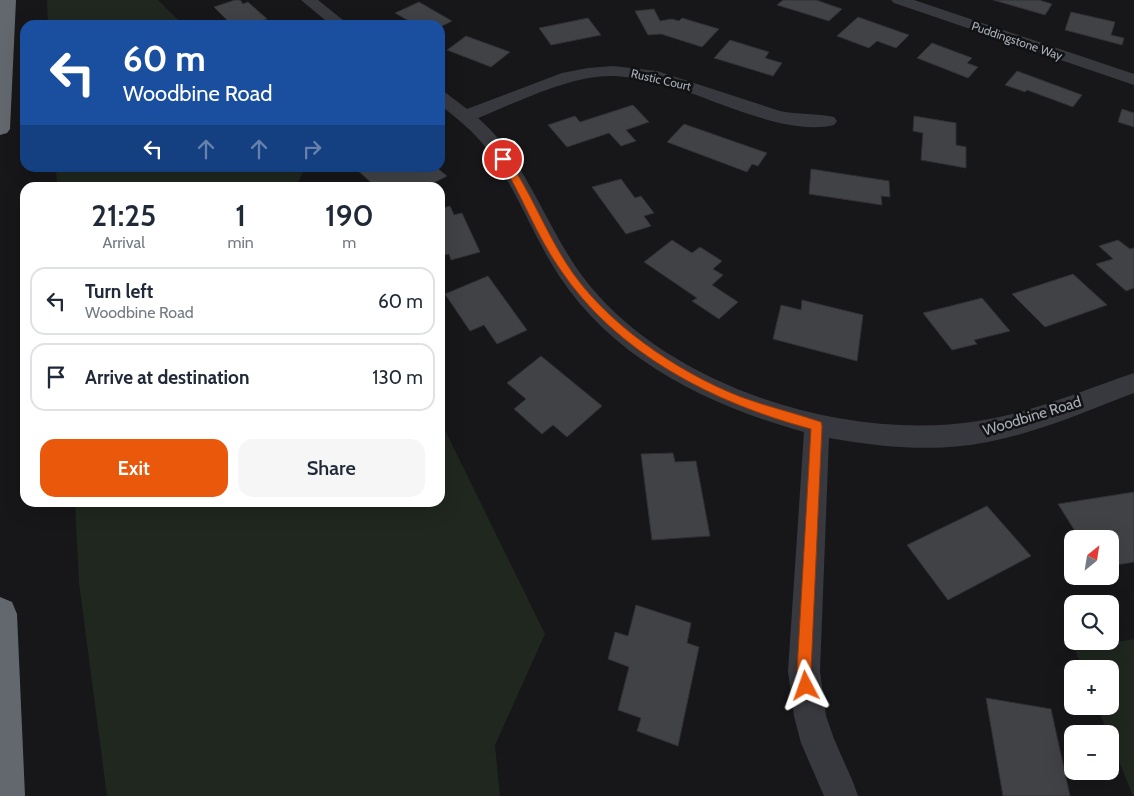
<!DOCTYPE html>
<meta charset="utf-8">
<style>
:root{--surface:#fff;--page:#f6f6f7;--text:#1f2937;--muted:#747a83;--line:#e0e1e3;--accent:#ea580c}
body{margin:0;font-family:Cabin,sans-serif;background:var(--page);color:var(--text);height:100vh;display:flex;flex-direction:column;font-size:19px;white-space:nowrap}
*{box-sizing:border-box;margin:0}
p{font-size:16px;color:var(--muted)}
.icon{flex:none;width:28px;height:28px;fill:none;stroke:currentColor;stroke-width:2;stroke-linecap:round;stroke-linejoin:round}
.map{position:relative;flex:1;overflow:hidden}
.drawer{position:absolute;left:20px;top:182px;width:425px;height:325px;display:flex;flex-direction:column;background:var(--surface);border-radius:15px;box-shadow:0 5px 20px #0002}
.drawer>*{flex:none}
.guide{position:absolute;left:20px;top:20px;width:425px;height:152px;border-radius:15px;box-shadow:0 5px 20px #0002;background:#1a4fa0;color:#fff;overflow:hidden}
.needle{width:32px;rotate:30deg}
.tools{position:absolute;left:1064px;top:530px;display:grid;gap:10px}
.tools a{display:grid;place-items:center;width:55px;height:55px;border-radius:10px;background:var(--surface);box-shadow:0 5px 20px #0002;font-size:25px}
.pin{position:absolute;display:grid;place-items:center;width:42px;height:42px;color:#fff;margin:-21px;border:2px solid #fff;border-radius:50%;box-shadow:0 1px 5px #0007}
.me{position:absolute;width:55px;margin:-28px;rotate:356deg;stroke-linejoin:round;filter:drop-shadow(0 0 4px #0008)}
.turn{display:flex;align-items:center;gap:18px;height:105px;padding:0 20px;font-size:22px}
.turn .icon{width:65px;height:65px;stroke-width:2.5}
.turn b{display:block;font-size:35px;line-height:42px}
.lanes{display:flex;align-items:center;height:48px;padding:0 20px;background:#0003;justify-content:center;gap:25px;direction:ltr}
.lanes .off{opacity:.35}
.eta{display:flex;justify-content:space-evenly;align-items:center;height:85px;text-align:center}
.eta b{font-size:30px;font-weight:600;line-height:35px}
.button{display:flex;gap:10px;margin-top:auto;padding:10px 20px}
.button a{flex:1;height:58px;border-radius:15px;background:var(--accent);color:#fff;font-size:20px;font-weight:600;line-height:58px;text-align:center}
.button a+a{background:var(--page);color:var(--text)}
ul{padding:0;list-style:none}
li{display:flex;align-items:center;gap:15px;height:68px;margin:0 10px 8px;padding:0 10px;border:2px solid var(--line);border-radius:15px}
li div{flex:1}
li b{display:block;font-size:19px}
li em{font-style:normal}
.map>svg:first-child{display:block}
.green{fill:#1f271f}
.building{fill:#414246;stroke:#313135}
.lines{fill:none;stroke-linecap:round;stroke-linejoin:round}
.street{fill:#38393e;fill-rule:evenodd}
.highway{fill:#63686f;fill-rule:evenodd}
.route{fill:#ea580c;stroke:#983908}
.labels{text-anchor:middle;stroke-width:5;stroke-linejoin:round;paint-order:stroke}
.far-street-label{font-size:12px;fill:#a8afb9;stroke:#121214}
.street-label{font-size:15px;fill:#a8afb9;stroke:#121214}
</style>
<div class="map">
<svg width="1134" height="796" viewBox="0 0 1134 796">
<rect width="100%" height="100%" fill="#171719"/>
<g class="green">
<polygon points="47,0 158,0 183,25 48,25"/>
<polygon points="56,168 305,168 295,188 57,187"/>
<polygon points="440,420 545,634 495,745 500,796 107,796 79,583 75,503 440,502"/>
<polygon points="1134,639 1134,796 1133,796 1110,739 1110,734 1108,734 1097,706 1110,706 1110,669 1082,669 1075,649"/>
</g>
<g class="building">
<polygon points="235,0 240,0 243,4 248,2 267,19 250,25 244,23 232,25 214,7"/>
<polygon points="783,0 816,0 842,9 829,21 777,5"/>
<polygon points="993,0 1039,0 1052,4 1045,15"/>
<polygon points="419,2 452,21 440,27 440,25 416,25 395,13"/>
<polygon points="654,9 660,21 672,19 679,21 682,18 719,29 702,47 661,34 648,35 635,11"/>
<polygon points="1071,12 1115,22 1111,35 1124,38 1122,45 1065,30"/>
<polygon points="858,17 909,35 896,48 877,41 869,48 837,36"/>
<polygon points="588,18 601,35 551,45 539,28"/>
<polygon points="466,36 510,52 491,67 447,50"/>
<polygon points="730,40 769,52 765,58 782,63 773,76 714,58"/>
<polygon points="932,43 972,58 967,63 978,67 968,78 917,58"/>
<polygon points="1017,71 1082,95 1073,107 1027,90 1025,92 1005,85"/>
<polygon points="633,105 649,122 626,130 636,141 621,146 609,133 567,147 548,125 575,116 580,122"/>
<polygon points="1122,109 1134,113 1134,127 1118,122"/>
<polygon points="914,116 956,123 956,145 966,147 966,168 921,160 923,133 913,131"/>
<polygon points="684,124 767,153 758,166 752,164 747,172 667,142"/>
<polygon points="355,168 437,168 447,176 424,188 377,188"/>
<polygon points="811,169 889,181 890,197 881,196 882,205 809,194"/>
<polygon points="621,179 635,198 641,196 654,213 644,216 651,226 626,234 592,187"/>
<polygon points="450,206 454,215 462,213 480,252 451,260 449,254 440,256 440,209"/>
<polygon points="672,240 692,253 700,247 722,261 713,269 723,275 712,285 738,302 719,319 692,301 697,298 644,262"/>
<polygon points="1118,240 1130,249 1134,248 1134,288 1126,291 1096,264 1113,259 1099,246"/>
<polygon points="1073,274 1107,305 1045,327 1012,294"/>
<polygon points="488,276 527,330 497,344 484,325 470,331 445,294"/>
<polygon points="982,298 1010,331 974,340 977,344 952,350 923,313"/>
<polygon points="802,300 863,315 857,361 773,339 781,305 801,310"/>
<polygon points="541,356 602,406 567,437 553,425 542,434 514,409 526,399 507,383"/>
<polygon points="673,453 675,462 696,461 710,536 652,540 641,454"/>
<polygon points="1134,492 1134,562 1110,566 1110,539 1080,539 1058,504"/>
<polygon points="987,506 1031,556 948,600 907,545"/>
<polygon points="636,605 691,623 687,643 699,647 678,746 637,731 641,718 618,710 629,667 608,659 615,632 628,636"/>
<polygon points="986,698 1051,709 1070,796 1003,796"/>
</g>
<g class="lines">
<g class="street">
<polygon points="301,0 318,0 349,25 331,25"/>
<polygon points="891,0 914,0 1134,74 1134,85 894,3"/>
<path d="M613,66L657,71L780,111C798,115 817,113 834,117L837,121L834,125C781,138 701,91 648,80C638,78 625,77 615,76C572,74 518,102 478,118C530,163 547,234 590,286C675,389 848,442 978,421C1032,413 1083,390 1134,373V393C1089,410 1044,430 997,440C941,453 885,448 829,438L820,671L826,716L834,739L853,782L858,796H824L801,743L794,716L788,671L804,432C703,404 604,355 550,261C528,224 513,183 487,149C474,132 457,118 440,105V92L446,93L467,109L562,73L588,68Z"/>
</g>
<g class="highway">
<polygon points="0,0 16,0 10,129 7,133 0,135"/>
<polygon points="0,597 12,602 17,614 25,796 0,796"/>
</g>
</g>
<path class="route" d="M503,156L506,157C530,190 544,229 566,263C603,322 677,372 741,397C768,407 795,413 821,422L822,426L811,671L813,686L811,691L806,694L801,691L797,671L811,429C714,403 617,354 560,269C536,235 522,194 499,159Z"/>
<g class="labels">
<g class="far-street-label">
<text transform="translate(1017 41) rotate(19)" y="4">Puddingstone Way</text>
<text transform="translate(661 80) rotate(13)" y="4">Rustic Court</text>
</g>
<g class="street-label">
<text transform="translate(1032 416) rotate(-17)" y="5">Woodbine Road</text>
</g>
</g>
</svg>
<div class="tools">
<a><svg class="needle" viewBox="-14 -14 28 28"><path d="M0-13l5 13h-10z" fill="#e53935"/><path d="M0 13l5-13h-10z" fill="#747a83"/></svg></a>
<a><svg class="icon" aria-label="search" viewBox="0 0 24 24"><circle cx="10" cy="10" r="6"/><path d="M15 15l6 6"/></svg></a>
<a>+</a>
<a>−</a>
</div>
<div class="pin" style="left:503px;top:159px;background:#d93025"><svg class="icon" aria-label="arrive" viewBox="0 0 24 24"><path d="M6 21V4h12l-3 4 3 4H6"/></svg></div>
<svg class="me" style="left:806px;top:686px" viewBox="-20 -20 40 40"><path d="M0-17L14 15 0 8-14 15z" fill="#ea580c" stroke="#fff" stroke-width="4"/></svg>
<div class="guide">
<div class="turn"><svg class="icon" aria-label="left" viewBox="0 0 24 24"><path d="M17 20v-9H6M10 6l-5 5 5 5"/></svg><div><b>60 m</b>Woodbine Road</div></div>
<div class="lanes"><svg class="icon" aria-label="left" viewBox="0 0 24 24"><path d="M17 20v-9H6M10 6l-5 5 5 5"/></svg><svg class="icon off" aria-label="ahead" viewBox="0 0 24 24"><path d="M12 20V5M6 11l6-6 6 6"/></svg><svg class="icon off" aria-label="ahead" viewBox="0 0 24 24"><path d="M12 20V5M6 11l6-6 6 6"/></svg><svg class="icon off" aria-label="right" viewBox="0 0 24 24"><path d="M7 20v-9h11M14 6l5 5-5 5"/></svg></div>
</div>
<section class="drawer">
<div class="eta">
<div><b>21:25</b><p>Arrival</p></div>
<div><b>1</b><p>min</p></div>
<div><b>190</b><p>m</p></div>
</div>
<ul>
<li><svg class="icon" aria-label="left" viewBox="0 0 24 24"><path d="M17 20v-9H6M10 6l-5 5 5 5"/></svg><div><b>Turn left</b><p>Woodbine Road</p></div><em>60 m</em></li>
<li><svg class="icon" aria-label="arrive" viewBox="0 0 24 24"><path d="M6 21V4h12l-3 4 3 4H6"/></svg><div><b>Arrive at destination</b></div><em>130 m</em></li>
</ul>
<div class="button"><a>Exit</a><a>Share</a></div>
</section>
</div>
